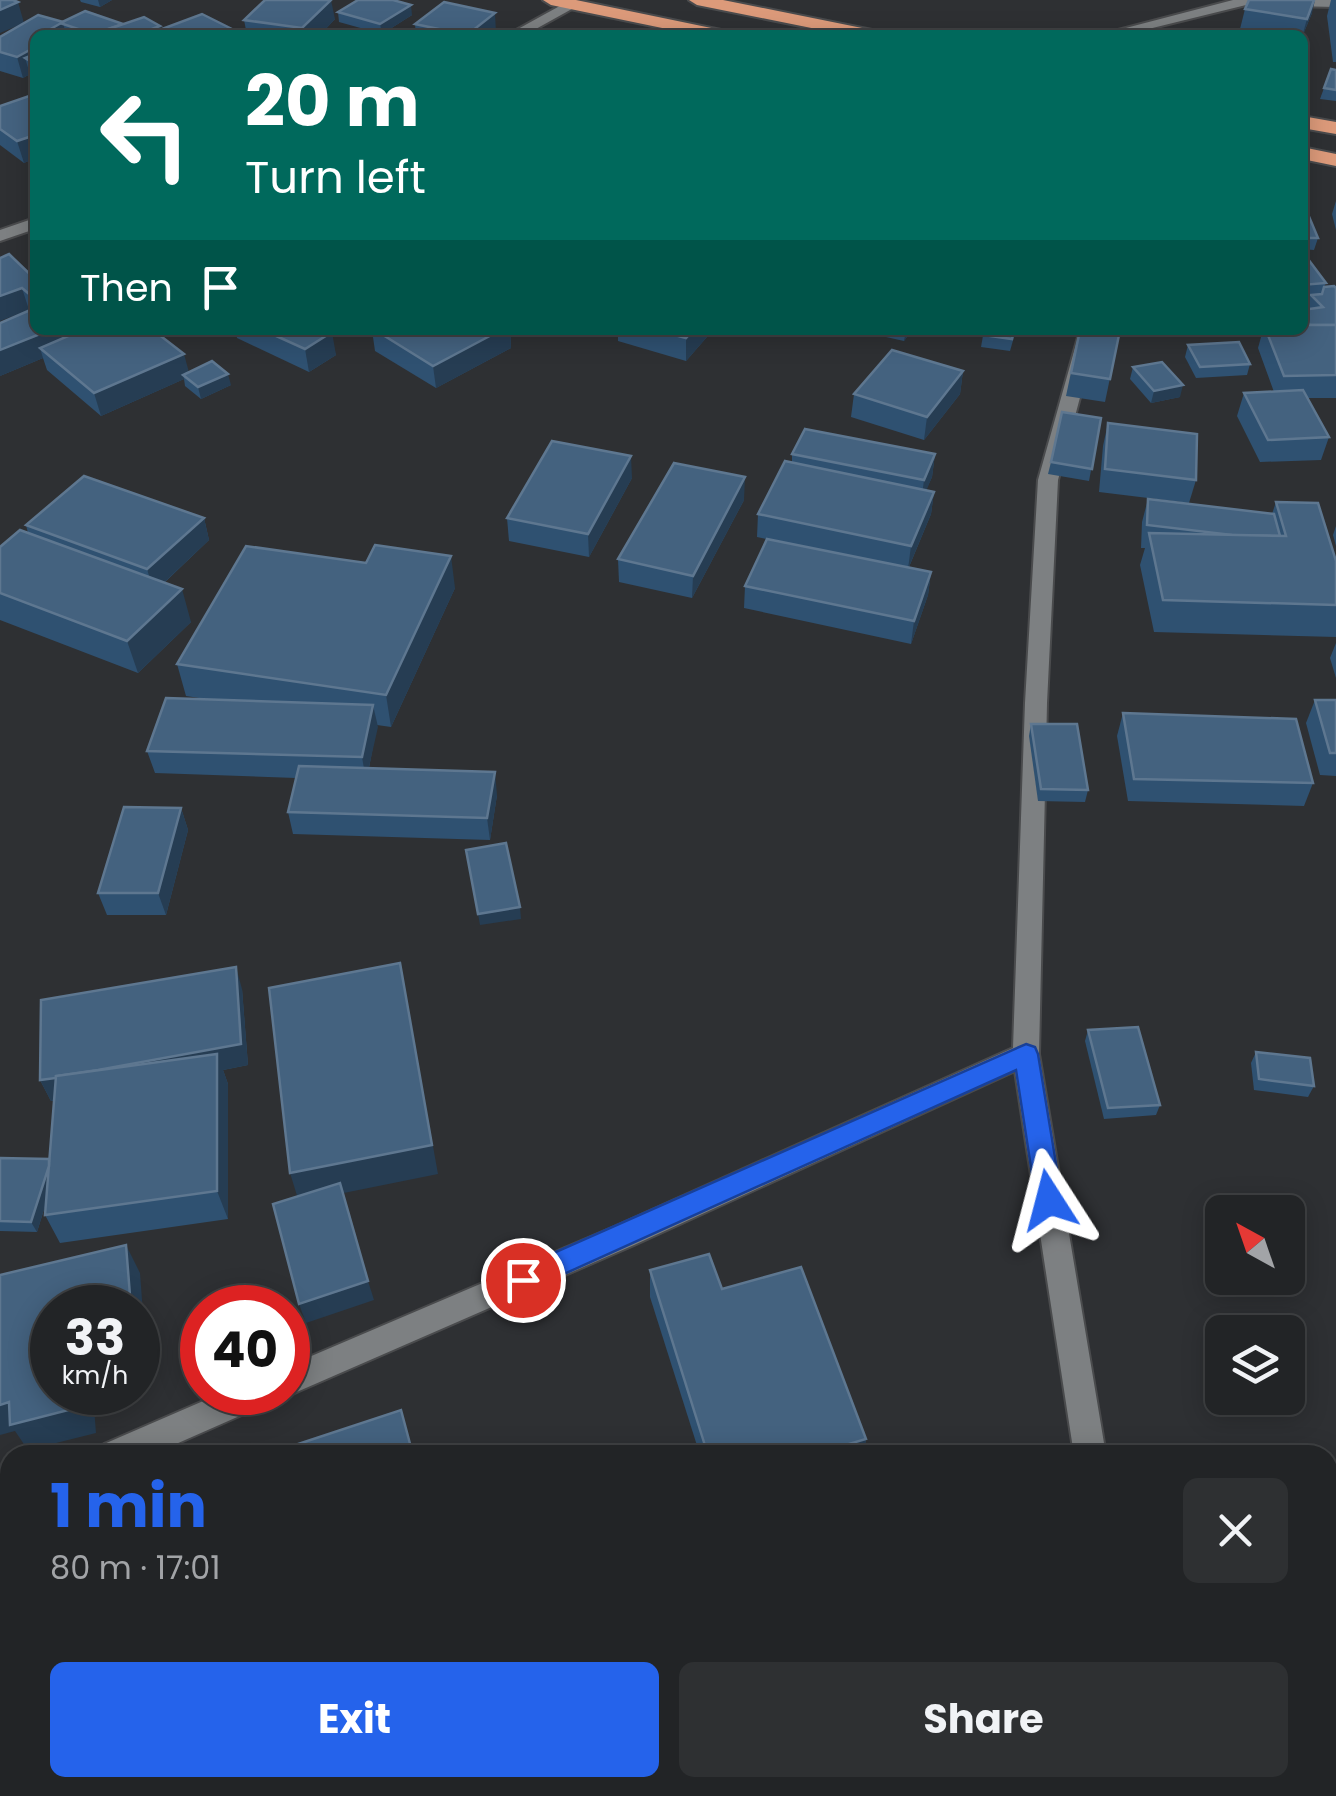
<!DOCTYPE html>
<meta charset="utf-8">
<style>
:root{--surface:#222426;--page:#2e3032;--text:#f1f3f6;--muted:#a2a4a7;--line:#3f4143;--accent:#2563eb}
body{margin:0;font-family:Poppins,sans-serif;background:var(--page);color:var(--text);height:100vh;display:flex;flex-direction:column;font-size:38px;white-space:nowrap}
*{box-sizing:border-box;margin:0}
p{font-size:32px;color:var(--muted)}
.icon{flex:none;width:55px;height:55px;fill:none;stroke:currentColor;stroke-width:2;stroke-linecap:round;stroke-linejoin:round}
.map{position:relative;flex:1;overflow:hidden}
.panel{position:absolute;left:0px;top:1445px;width:1338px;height:352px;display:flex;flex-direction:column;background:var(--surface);border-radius:30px 30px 0 0;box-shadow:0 5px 25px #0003,0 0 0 2px var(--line)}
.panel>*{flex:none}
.banner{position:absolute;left:30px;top:30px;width:1278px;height:305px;border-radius:15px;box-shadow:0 5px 25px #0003,0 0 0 2px var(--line);background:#00695c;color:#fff;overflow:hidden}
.needle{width:65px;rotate:320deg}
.controls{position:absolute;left:1205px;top:1195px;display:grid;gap:20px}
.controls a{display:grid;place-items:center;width:100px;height:100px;border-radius:15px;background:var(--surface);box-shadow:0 5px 25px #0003,0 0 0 2px var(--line);font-size:50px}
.speed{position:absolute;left:30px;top:1285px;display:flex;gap:20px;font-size:50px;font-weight:700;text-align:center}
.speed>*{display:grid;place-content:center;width:130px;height:130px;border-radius:50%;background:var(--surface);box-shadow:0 5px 25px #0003,0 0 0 2px var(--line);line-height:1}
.speed small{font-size:25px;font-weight:400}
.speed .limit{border:15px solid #d22;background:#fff;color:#111}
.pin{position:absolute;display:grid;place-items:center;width:85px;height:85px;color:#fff;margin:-42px;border:5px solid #fff;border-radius:50%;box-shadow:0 2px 10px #0007}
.me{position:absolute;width:110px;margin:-55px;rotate:351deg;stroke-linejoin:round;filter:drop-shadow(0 0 8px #0008)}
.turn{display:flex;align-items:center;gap:35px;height:210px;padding:0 50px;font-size:45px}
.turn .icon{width:130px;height:130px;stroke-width:2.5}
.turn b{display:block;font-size:70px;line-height:85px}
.then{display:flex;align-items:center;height:95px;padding:0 50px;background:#0003;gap:20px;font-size:38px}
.round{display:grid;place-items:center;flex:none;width:105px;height:105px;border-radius:15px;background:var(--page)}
.summary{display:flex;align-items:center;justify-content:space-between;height:170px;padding:0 50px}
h1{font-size:60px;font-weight:700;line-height:75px;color:var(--accent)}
.cta{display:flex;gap:20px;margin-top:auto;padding:20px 50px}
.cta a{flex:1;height:115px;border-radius:15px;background:var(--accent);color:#fff;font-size:40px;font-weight:700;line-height:115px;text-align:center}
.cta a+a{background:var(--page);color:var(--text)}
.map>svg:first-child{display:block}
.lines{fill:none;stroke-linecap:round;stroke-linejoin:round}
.minor-casing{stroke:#4a4b4d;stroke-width:4}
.highway-casing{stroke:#4a4b4d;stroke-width:4}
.minor{fill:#7d8082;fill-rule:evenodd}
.highway{fill:#dc9a7a;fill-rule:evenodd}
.wall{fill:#2f5171}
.shaded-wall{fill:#263d53}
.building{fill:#44627f;stroke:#5e7790;stroke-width:2.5}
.route{fill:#2563eb;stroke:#184099;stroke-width:2.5}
</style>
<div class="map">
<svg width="1336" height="1796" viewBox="0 0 1336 1796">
<rect width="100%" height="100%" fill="#2e3033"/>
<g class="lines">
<g class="minor-casing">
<g id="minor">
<polygon points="1233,0 1336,0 1336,7 1246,5 1124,35 1099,35"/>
<polygon points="567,2 579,5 525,35 507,35"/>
<polygon points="35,218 35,229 0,241 0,230"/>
<polygon points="1080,330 1098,330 1058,480 1047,703 1039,1054 1106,1455 1074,1455 1015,1071 634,1245 299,1391 288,1396 280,1392 288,1392 288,1366 614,1227 1013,1048 1025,703 1038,480"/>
<polygon points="224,1392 275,1392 271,1402 151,1455 99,1455 104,1444"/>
<polygon points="10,1484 10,1517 0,1521 0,1488"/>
<polygon points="1117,1788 1153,1788 1154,1796 1118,1796"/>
</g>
</g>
<g class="highway-casing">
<g id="highway">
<polygon points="543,0 576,0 721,30 730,35 696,35 551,5"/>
<polygon points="689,0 723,0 872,30 881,35 846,35 697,5"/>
<polygon points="1302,116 1336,122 1336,134 1302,128"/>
<polygon points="1302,147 1336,154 1336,166 1302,159"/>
</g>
</g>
<use href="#minor" class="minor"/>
<use href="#highway" class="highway"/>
</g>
<g class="wall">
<polygon points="80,0 112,0 100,7 81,2"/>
<polygon points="1331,0 1336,0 1336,62 1333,62 1327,16"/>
<polygon points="1245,9 1312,13 1302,37 1302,35 1275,35 1240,29"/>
<polygon points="338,12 412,15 382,34 339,22"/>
<polygon points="335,19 320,35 247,35 244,20"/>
<polygon points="62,22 160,26 161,29 244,35 35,35 35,81 31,79 30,74 23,78 0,71 0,37"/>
<polygon points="415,24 496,33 494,35 416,35"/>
<polygon points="1336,70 1336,101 1320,99 1324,88"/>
<polygon points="35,94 35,158 24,163 0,145 0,106"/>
<polygon points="1302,183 1307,203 1306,209 1318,238 1314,250 1302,249"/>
<polygon points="1336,201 1336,230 1332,214"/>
<polygon points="0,258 35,279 35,330 189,372 231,385 201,399 185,386 184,379 101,416 47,370 43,358 0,376 29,310"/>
<polygon points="1302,260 1326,283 1324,287 1336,288 1336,398 1308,398 1329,437 1321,460 1260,462 1237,416 1244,393 1274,392 1258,348 1263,330 1302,330 1302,310 1310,309 1308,306 1302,307"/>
<polygon points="236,330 327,330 336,355 309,372 237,338"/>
<polygon points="372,330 510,330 511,348 436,388 375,351"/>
<polygon points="618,330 713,330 686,361 618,341"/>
<polygon points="868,330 912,330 904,341 868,333"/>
<polygon points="984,330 1016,330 1010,351 981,347"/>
<polygon points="1080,330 1120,330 1105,402 1066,396"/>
<polygon points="1188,345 1250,364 1247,375 1196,378 1185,357"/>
<polygon points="1133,367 1180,397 1151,403 1130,379"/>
<polygon points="963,371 960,394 924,440 851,417 854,394"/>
<polygon points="1101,418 1089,481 1048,474 1051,462"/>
<polygon points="1108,423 1196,480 1189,503 1099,492 1103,446"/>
<polygon points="792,454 935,454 932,477 926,490 934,492 931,514 909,567 931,572 928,595 911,644 744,608 745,586 766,539 757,537 758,514 792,463"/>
<polygon points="632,478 589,557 509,541 507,518"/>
<polygon points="1148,499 1272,514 1276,502 1336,561 1336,637 1154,632 1140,565 1145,548 1141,548 1142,522"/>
<polygon points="744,500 692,598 619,582 618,559"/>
<polygon points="204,518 209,540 164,583 191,622 138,673 0,620 0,547 28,533 26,525"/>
<polygon points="1336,526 1336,546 1333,535"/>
<polygon points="455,588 391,727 377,725 369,768 497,795 490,840 293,834 288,812 296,778 155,773 147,751 212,700 186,696 177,664"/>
<polygon points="1336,643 1336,678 1330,658"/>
<polygon points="1315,700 1336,700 1336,776 1320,775 1306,723"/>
<polygon points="1123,713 1313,783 1304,806 1128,801 1117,736"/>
<polygon points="1031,724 1088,790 1085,802 1038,801 1029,736"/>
<polygon points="181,808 188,830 166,915 107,915 98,893"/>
<polygon points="242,989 248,1065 223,1070 228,1084 228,1219 60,1243 45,1215 46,1203 37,1232 0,1231 0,1158 49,1159 54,1101 51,1101 40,1080"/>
<polygon points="1088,1030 1160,1105 1156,1115 1104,1119 1085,1041"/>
<polygon points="1256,1052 1314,1086 1308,1097 1254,1090 1251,1063"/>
<polygon points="650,1270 722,1289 866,1439 863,1455 700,1455 650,1297"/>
</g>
<g class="shaded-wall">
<polygon points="98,0 112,0 100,7"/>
<polygon points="331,0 335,19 320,35 304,35 302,28"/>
<polygon points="1315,0 1312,13 1302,37 1307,19"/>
<polygon points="18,2 24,23 0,33 0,10"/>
<polygon points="411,5 412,15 382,34 380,24"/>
<polygon points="495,13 496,33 494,35 467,35"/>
<polygon points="63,22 66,35 40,35"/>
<polygon points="160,26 162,35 136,35"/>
<polygon points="35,47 35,64 25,58 30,74 23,78 17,57"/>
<polygon points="35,135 35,158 24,163 17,141"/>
<polygon points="22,288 29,310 0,321 0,296"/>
<polygon points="50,330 110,330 40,348 43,358 0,376 0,350"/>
<polygon points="220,330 233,330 221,335"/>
<polygon points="501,330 510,330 511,348 436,388 433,366"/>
<polygon points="693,330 713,330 686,361 686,338"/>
<polygon points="906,330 912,330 904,341"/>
<polygon points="332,332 336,355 309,372 305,349"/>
<polygon points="184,354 190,376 183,375 184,379 101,416 94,393"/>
<polygon points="963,371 960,394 924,440 927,417"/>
<polygon points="228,374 231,385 201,399 198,387"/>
<polygon points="1183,385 1180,397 1151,403 1154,391"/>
<polygon points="935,454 932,477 921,503 924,480"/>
<polygon points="631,456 632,478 589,557 588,534"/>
<polygon points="745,477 744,500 692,598 693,576"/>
<polygon points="934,492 931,514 908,569 911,546"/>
<polygon points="204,518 209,540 154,592 147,569"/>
<polygon points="451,556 455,588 391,727 386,695"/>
<polygon points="931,572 928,595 911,644 914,621"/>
<polygon points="182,589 191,622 138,673 127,641"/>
<polygon points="373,705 378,727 366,780 362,757"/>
<polygon points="495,772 497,795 490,840 487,818"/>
<polygon points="181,808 188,830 166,915 158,893"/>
<polygon points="520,907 521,919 480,925 478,914"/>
<polygon points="400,963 438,1174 299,1202 290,1173"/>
<polygon points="236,967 242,989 248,1065 223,1070 228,1084 228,1219 217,1191 217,1071 51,1101 40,1080"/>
<polygon points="51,1159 56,1170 37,1232 31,1222"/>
<polygon points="126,1245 140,1273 148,1380 138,1383 138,1308 131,1308"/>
<polygon points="368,1281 374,1300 306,1323 299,1304"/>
<polygon points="79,1392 100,1392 93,1394 96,1433 28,1450 15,1431 0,1435 0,1405"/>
<polygon points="866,1439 863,1455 812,1455"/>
<polygon points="10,1756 10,1773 0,1776 0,1759"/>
<polygon points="489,1788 500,1788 497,1796 487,1796"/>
</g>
<g class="building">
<polygon points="0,0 13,0 18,2 0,10"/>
<polygon points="265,0 331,0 302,28 244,20"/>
<polygon points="358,0 393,0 411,5 380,24 338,12"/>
<polygon points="1249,0 1314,0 1307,19 1245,9"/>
<polygon points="444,2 495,13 467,35 415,24"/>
<polygon points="85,11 123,24 93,34 60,23"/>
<polygon points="202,14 244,35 146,35"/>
<polygon points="38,15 63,22 40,35 35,35 35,47 17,57 0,52 0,37"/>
<polygon points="144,17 160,26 136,35 91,35"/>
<polygon points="1232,30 1255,35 1229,35"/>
<polygon points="35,54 35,64 25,58"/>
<polygon points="1331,69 1336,70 1336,90 1324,88"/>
<polygon points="35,94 35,135 17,141 0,129 0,106"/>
<polygon points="1302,183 1306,183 1307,203 1302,203"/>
<polygon points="1302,207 1305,207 1318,238 1302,238"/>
<polygon points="9,254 35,279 35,299 22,288 0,296 0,258"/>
<polygon points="1308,259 1326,283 1302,285 1302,260"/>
<polygon points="1334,286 1336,288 1336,325 1310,325 1302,317 1302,310 1323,307 1311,295 1322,294 1324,287"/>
<polygon points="35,308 35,330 50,330 0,350 0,323"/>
<polygon points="1302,325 1336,325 1336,375 1284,376 1266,330 1302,330"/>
<polygon points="82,330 153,330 184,354 94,393 40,348"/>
<polygon points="263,330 327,330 332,332 305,349"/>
<polygon points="375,330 501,330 433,366"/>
<polygon points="656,330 693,330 686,338"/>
<polygon points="984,330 1014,330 1012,339 983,335"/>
<polygon points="1080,330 1120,330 1110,379 1071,373"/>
<polygon points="1239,342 1250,364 1200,367 1188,345"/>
<polygon points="892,350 963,371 927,417 854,394"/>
<polygon points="212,361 228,374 198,387 183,375"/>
<polygon points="1162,362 1183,385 1154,391 1133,367"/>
<polygon points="1303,390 1329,437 1268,440 1244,393"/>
<polygon points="1062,412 1101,418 1092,469 1051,462"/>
<polygon points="1108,423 1197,434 1196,480 1105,469"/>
<polygon points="805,429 935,454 924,480 792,454"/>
<polygon points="552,441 631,456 588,534 507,518"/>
<polygon points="785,461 934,492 911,546 758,514"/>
<polygon points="674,463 745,477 693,576 618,559"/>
<polygon points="84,476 204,518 147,569 26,525"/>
<polygon points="1148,499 1274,514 1280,536 1232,535 1147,525"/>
<polygon points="1276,502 1318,503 1336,561 1336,605 1163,600 1149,533 1286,536"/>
<polygon points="20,530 182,589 127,641 0,593 0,547"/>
<polygon points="767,539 931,572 914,621 745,586"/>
<polygon points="375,545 451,556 386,695 177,664 246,546 366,563"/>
<polygon points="166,698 373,705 362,757 147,751"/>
<polygon points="1315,700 1336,700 1336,753 1330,753"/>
<polygon points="1123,713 1296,719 1313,783 1134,779"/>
<polygon points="1031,724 1077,724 1088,790 1041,789"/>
<polygon points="299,766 495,772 487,818 288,812"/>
<polygon points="124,807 181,808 158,893 98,893"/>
<polygon points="506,843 520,907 478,914 466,850"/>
<polygon points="400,963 432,1145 290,1173 269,988"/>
<polygon points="236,967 241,1044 98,1070 56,1076 56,1078 40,1080 41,1000"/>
<polygon points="1138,1027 1160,1105 1108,1108 1088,1030"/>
<polygon points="1256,1052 1310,1058 1314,1086 1259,1079"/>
<polygon points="217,1054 217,1191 45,1215 56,1076"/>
<polygon points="0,1158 49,1159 49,1166 31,1222 0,1221"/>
<polygon points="340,1183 368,1281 299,1304 273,1204"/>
<polygon points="126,1245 131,1308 52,1308 52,1392 79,1392 80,1407 10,1425 9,1402 0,1405 0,1275"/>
<polygon points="709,1254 722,1289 801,1267 866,1439 812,1455 708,1455 650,1270"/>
<polygon points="401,1410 413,1455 268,1455 268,1454"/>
<polygon points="10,1617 10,1756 0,1759 0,1620"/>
<polygon points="355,1788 489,1788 487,1796 352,1796"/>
<polygon points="584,1788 633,1788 654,1796 581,1796"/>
</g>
<polygon class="route" points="1026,1044 1035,1047 1038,1054 1062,1200 1058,1208 1049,1211 1040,1208 1036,1200 1016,1070 533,1288 523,1292 513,1288 510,1280 513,1271"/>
</svg>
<div class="controls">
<a><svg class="needle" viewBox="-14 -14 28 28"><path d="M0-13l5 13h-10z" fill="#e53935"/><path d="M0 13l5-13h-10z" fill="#a2a4a7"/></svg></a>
<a><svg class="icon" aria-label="layers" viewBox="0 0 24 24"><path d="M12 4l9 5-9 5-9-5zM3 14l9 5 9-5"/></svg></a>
</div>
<div class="speed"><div>33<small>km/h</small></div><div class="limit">40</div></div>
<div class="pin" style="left:523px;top:1280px;background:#d93025"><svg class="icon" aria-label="arrive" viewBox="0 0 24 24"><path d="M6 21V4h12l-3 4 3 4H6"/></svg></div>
<svg class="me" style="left:1049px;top:1200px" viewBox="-20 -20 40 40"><path d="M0-17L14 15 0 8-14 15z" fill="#2563eb" stroke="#fff" stroke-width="4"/></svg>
<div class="banner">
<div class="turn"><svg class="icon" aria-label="left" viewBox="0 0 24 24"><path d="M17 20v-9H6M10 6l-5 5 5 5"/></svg><div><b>20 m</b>Turn left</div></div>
<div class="then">Then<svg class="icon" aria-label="arrive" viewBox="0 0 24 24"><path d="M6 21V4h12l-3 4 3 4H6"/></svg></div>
</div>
<section class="panel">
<div class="summary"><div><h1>1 min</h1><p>80 m · 17:01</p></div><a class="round"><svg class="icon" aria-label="close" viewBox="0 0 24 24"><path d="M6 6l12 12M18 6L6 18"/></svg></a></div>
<div class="cta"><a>Exit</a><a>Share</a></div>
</section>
</div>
